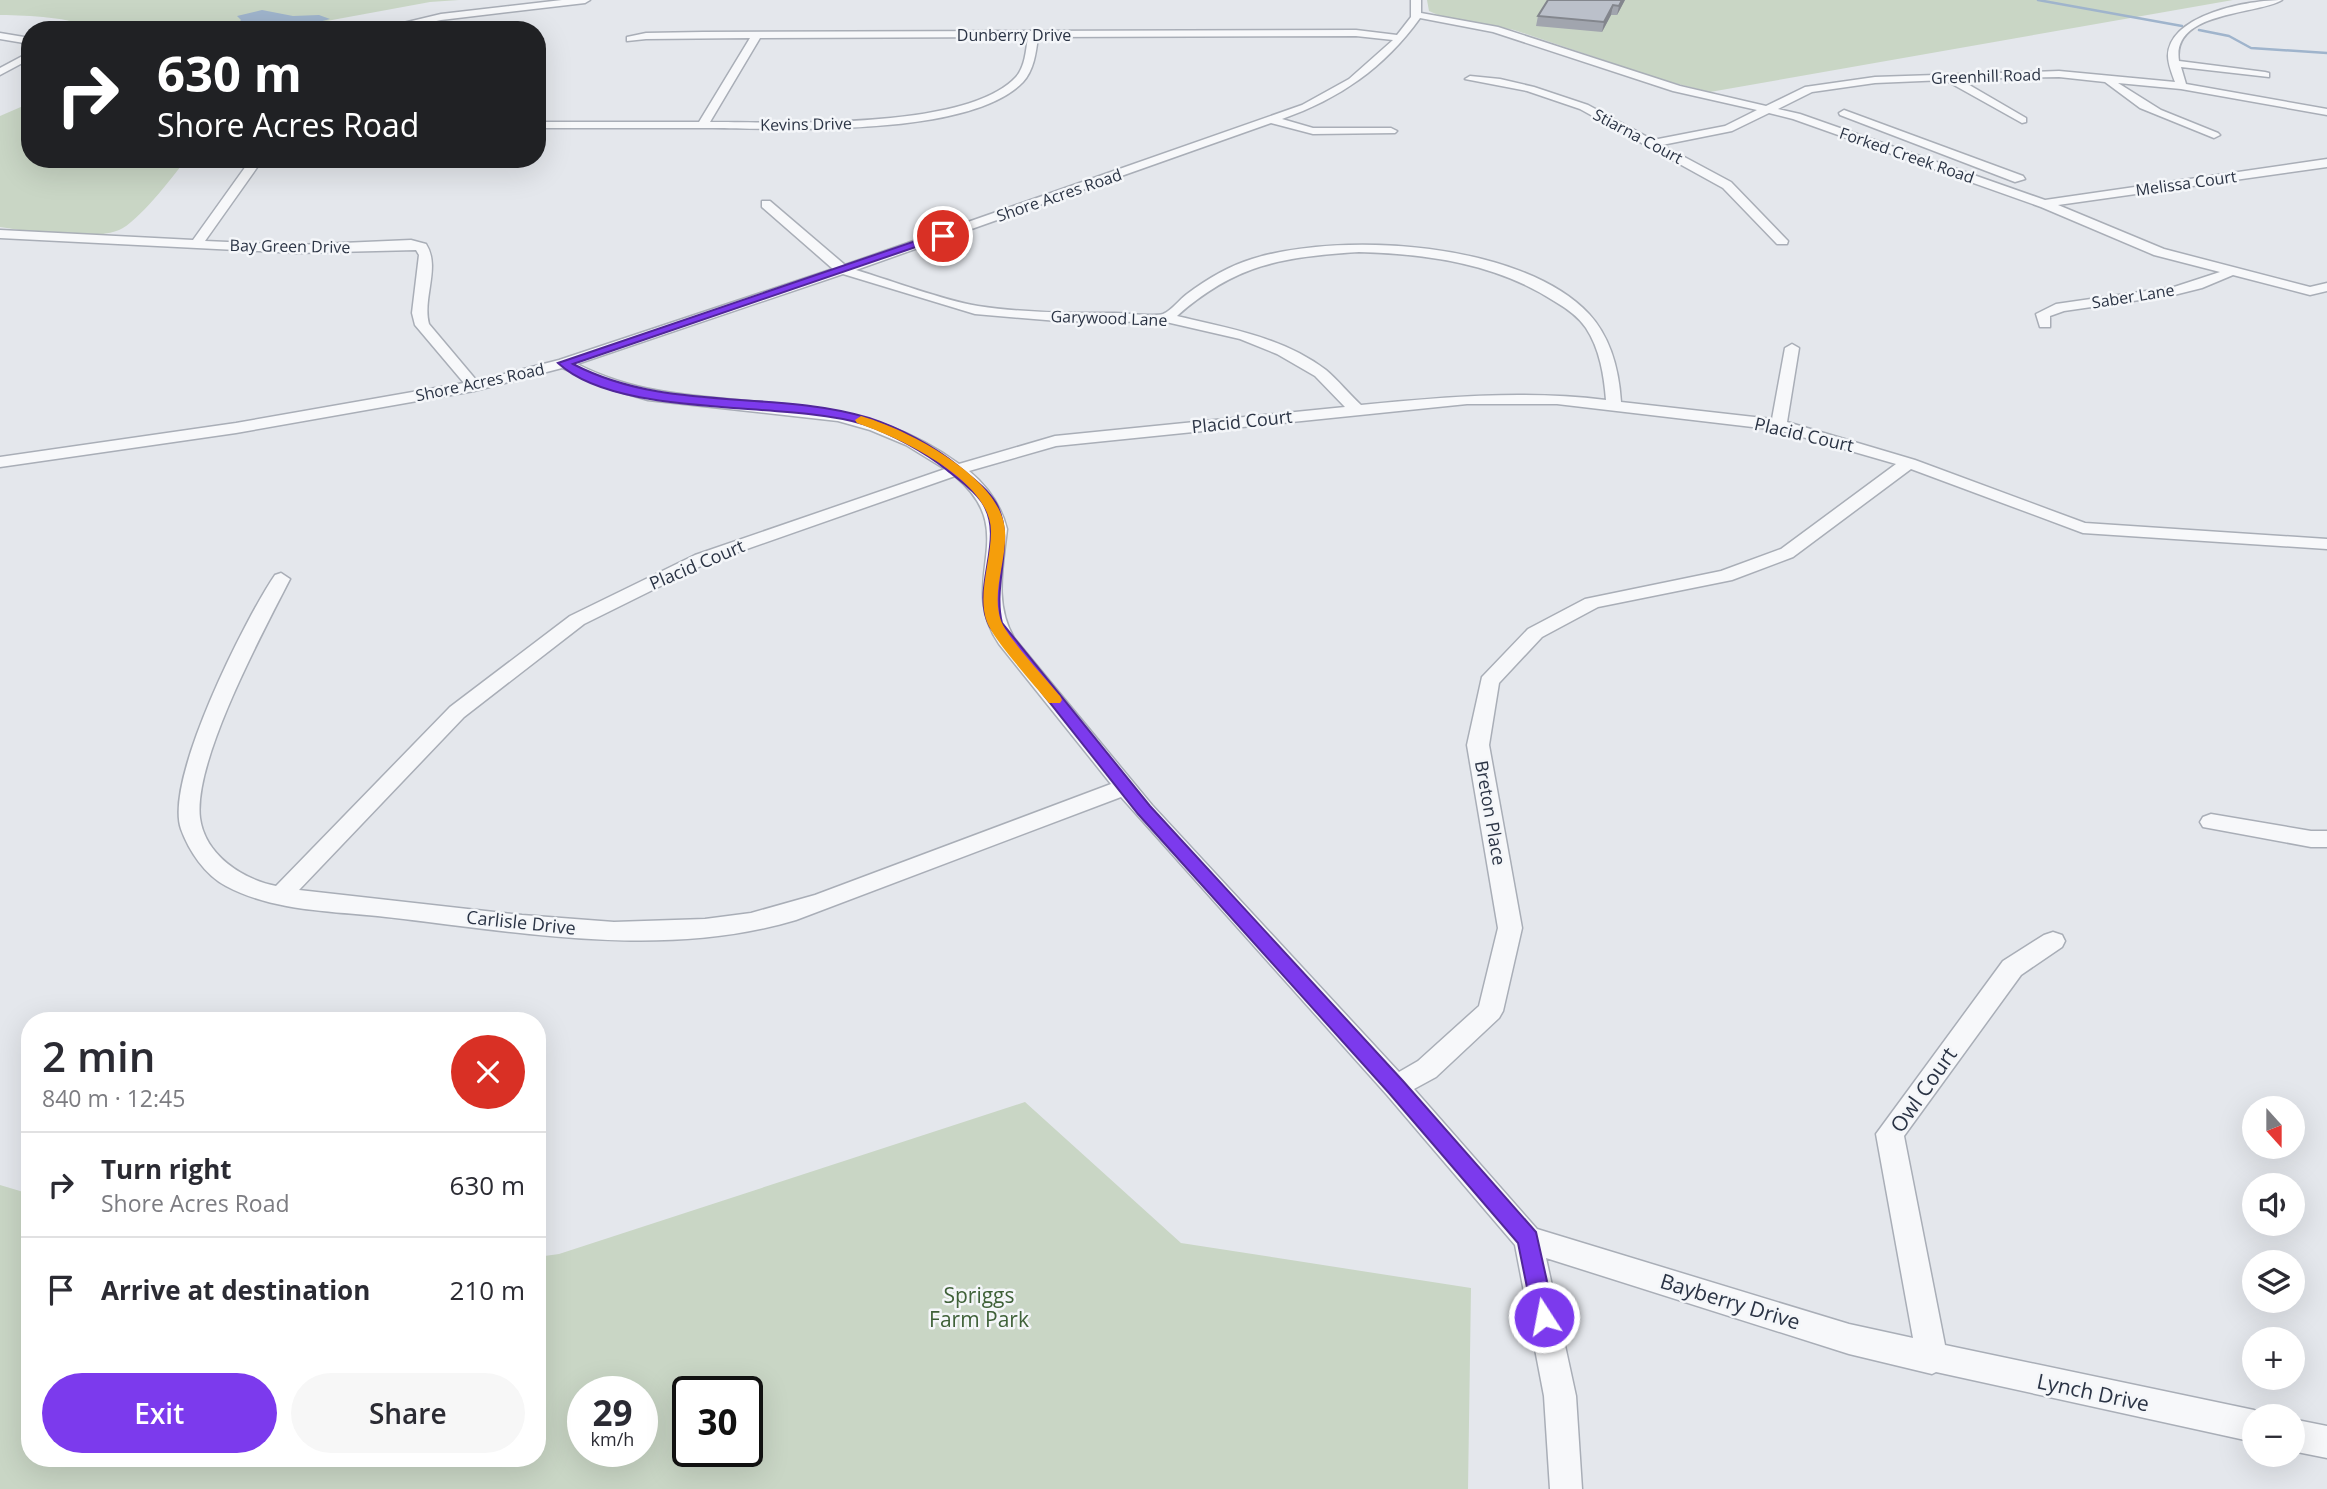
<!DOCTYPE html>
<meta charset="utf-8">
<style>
:root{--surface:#fff;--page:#f7f7f7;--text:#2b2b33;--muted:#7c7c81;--line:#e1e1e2;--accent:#7c3aed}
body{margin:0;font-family:"Open Sans",sans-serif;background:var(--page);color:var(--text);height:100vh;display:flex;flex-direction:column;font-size:26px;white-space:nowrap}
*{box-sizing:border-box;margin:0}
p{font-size:23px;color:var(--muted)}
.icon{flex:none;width:38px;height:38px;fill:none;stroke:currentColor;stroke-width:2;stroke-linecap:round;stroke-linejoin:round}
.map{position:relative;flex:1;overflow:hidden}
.panel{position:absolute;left:21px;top:1012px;width:525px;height:455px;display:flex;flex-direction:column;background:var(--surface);border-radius:28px;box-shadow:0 7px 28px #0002}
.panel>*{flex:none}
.hud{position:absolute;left:21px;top:21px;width:525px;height:147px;border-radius:28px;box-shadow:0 7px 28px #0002;background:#202124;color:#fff;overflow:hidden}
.needle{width:46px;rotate:159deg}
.tools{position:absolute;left:2242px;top:1096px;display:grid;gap:14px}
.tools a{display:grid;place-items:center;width:63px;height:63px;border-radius:50%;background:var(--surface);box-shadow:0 7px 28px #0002;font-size:35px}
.speed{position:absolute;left:567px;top:1376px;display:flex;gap:14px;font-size:35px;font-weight:700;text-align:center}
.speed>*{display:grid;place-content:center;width:91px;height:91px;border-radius:50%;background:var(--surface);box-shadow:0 7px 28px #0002;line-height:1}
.speed small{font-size:18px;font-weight:400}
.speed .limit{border:4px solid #111;border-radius:10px;background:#fff;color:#111}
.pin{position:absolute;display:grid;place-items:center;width:60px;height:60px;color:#fff;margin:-30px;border:4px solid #fff;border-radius:50%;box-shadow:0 2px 7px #0007}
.me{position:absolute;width:77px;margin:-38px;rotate:349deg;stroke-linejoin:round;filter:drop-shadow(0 0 5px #0008)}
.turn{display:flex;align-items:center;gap:24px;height:147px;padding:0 21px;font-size:32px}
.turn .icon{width:91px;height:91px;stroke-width:2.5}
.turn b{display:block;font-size:49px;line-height:60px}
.round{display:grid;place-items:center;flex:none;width:74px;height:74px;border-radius:37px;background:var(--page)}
.overview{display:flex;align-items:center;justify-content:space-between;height:119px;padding:0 21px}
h1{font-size:42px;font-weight:600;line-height:52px}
.cta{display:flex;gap:14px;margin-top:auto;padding:14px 21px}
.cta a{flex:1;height:80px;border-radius:42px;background:var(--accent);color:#fff;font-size:28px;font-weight:600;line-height:80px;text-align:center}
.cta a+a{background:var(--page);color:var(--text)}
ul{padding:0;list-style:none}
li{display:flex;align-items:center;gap:21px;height:105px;padding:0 21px;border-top:2px solid var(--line)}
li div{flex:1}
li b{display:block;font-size:26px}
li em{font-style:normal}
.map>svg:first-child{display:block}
.green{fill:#c9d6c5;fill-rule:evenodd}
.water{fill:#9fb4cc}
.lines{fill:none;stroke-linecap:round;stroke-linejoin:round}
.stream{stroke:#9fb4cc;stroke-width:2.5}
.street-casing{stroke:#a9aeb7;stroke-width:3}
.street{fill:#f7f8fa;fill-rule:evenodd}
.wall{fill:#a1a5ae}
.shaded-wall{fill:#83868d}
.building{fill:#bbc0ca;stroke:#83868d;stroke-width:2}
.route{fill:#7c3aed;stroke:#51269a;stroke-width:2}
.slow{fill:#f59e0b}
.labels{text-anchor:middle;stroke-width:5;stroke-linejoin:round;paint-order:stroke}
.far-street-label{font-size:16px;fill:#2b3445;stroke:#f4f6f9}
.street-label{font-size:18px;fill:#2b3445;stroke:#f4f6f9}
.near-street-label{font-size:21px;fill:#2b3445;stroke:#f4f6f9}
.near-park-label{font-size:21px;fill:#3f6138;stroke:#f4f6f9}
</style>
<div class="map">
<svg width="2327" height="1489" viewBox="0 0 2327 1489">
<rect width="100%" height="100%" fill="#e4e7ec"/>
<g class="green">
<path d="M0,0H459L430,2L305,25L295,30H97C67,16 32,16 0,15Z"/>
<polygon points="1427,0 2233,0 1710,92 1666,81 1514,30 1438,15 1429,11"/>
<path d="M30,103V159H186C174,176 137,223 119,230C87,242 33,232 0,227V116Z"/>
<path d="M1025,1102L1181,1243L1471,1288L1468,1489H0V1185L30,1194V1458H537V1257L559,1254ZM583,1391H642V1451H583ZM747,1391V1451H688V1391Z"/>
</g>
<polygon class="water" points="262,10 293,16 319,15 330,19 289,30 236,25 241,20 237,16"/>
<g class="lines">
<g class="stream">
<polyline points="2038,0 2182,26"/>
<polyline points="2199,30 2229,36 2251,48 2327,53"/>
</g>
<g class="street-casing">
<g id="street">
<polygon points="562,0 590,0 585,3 441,20 394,30 374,30 441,14"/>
<path d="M1411,0H1421V13L1498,27L1680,86L1766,106L1805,87L1875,77L2059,71L2175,82C2172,74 2168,64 2168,56C2169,14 2250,0 2282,0C2257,15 2171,11 2179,61L2265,72L2269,73V77L2181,67L2186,84L2327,109V115L2181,89L2118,83L2161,110L2218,133L2220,135L2214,138L2140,108L2105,82L2059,77L1959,79L2026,118V122L2022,123L1945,80L1875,83L1812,92L1778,109L1800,114L2045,200L2327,159V167L2058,205L2164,249L2310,287L2327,283V291L2310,295L2233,275L2202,288L2174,295L2064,311L2050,316V327H2040L2036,314L2056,304L2174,287L2220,272L2154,255L2041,207L1793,119L1769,113L1732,131L1662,145L1731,182L1788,241L1787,244H1777L1723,188L1580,109L1527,91L1465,79L1470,76L1500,79L1534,87L1588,105L1653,140L1725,126L1757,110L1673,91L1493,32L1420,18C1384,68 1339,99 1282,119L1313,128H1391L1397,131L1395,133L1313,134L1271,123L856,270C893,281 942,300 978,306C1023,313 1070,313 1115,313C1126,313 1154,317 1163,314C1171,311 1180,299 1187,294C1207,279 1229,266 1252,259C1341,231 1522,242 1589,314C1611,338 1619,370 1621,402L1772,419L1785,348L1792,344L1799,348L1787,422L1915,460L2085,523L2327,539V549L2083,533L1911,469L1793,557L1732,580L1598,607L1542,637L1499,683L1489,745L1522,928L1503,1011L1499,1018L1436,1077L1414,1089L1537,1229L1849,1324L1913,1338L1876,1134L2003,961L2044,935L2053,932L2062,935L2065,941L2062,947L2021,975L1904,1136L1945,1345L2254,1410L2266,1416H2254V1442L1936,1372L1932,1374L1849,1354L1546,1258L1576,1396L1582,1489H1550L1544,1396L1515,1245L1387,1095L1121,797L796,920C663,960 520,932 386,917C333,911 275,912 226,886C205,875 189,851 181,829C164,780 245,619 275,575L281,573L290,579C263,632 193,761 200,818C205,855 242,879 276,886L450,707L570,616L695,555L945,469L906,445L870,430L838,421L648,400L610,389L562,368L474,391L236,433L0,467V457L236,423L464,383L415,325L412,313L419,255L416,250L296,253L0,238V230L193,240L251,159H263L205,241L296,245L411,240L426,244C441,267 422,298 429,324L477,381L559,360L833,269L762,207V201H770L845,265L1302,105L1349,79L1393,40L1356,36L1038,37C1036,52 1034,70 1023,82C970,137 787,129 713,128C654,128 596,128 537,128V122H699L750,38L646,39L627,41V37L646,33L703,32L1356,30L1397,35L1411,17ZM1028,37C1026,50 1025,67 1016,77C966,131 780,122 710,122L760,38ZM1359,252C1427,254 1495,263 1554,301C1566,308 1578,316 1586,328C1600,349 1604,376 1606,400C1523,390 1443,397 1361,405C1349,394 1338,380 1326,370C1283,337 1227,328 1177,316C1236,264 1282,257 1359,252ZM843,274L975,314L1058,321L1166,322L1240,339L1277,354L1315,376L1345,407L1055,436L959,464C913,430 857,412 801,406C724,397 647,400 577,364ZM1467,404H1557L1778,430L1896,464L1781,549L1721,571L1585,599L1528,629L1482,677L1467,745L1498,928L1479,1006L1418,1061L1399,1072L1152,805L1014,638C994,603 1003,567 1007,529C1001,505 988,487 969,471L1056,446ZM955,476C1023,533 955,579 999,644L1111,784L815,895L751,913L705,919L614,922L522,915L299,890L464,717L584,624L707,563Z"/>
<polygon points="0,33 30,38 30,44 0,39"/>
<polygon points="30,52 30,59 0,75 0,68"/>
<polygon points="1844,110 2023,176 2025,179 2015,182 1840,115 1839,113"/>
<polygon points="2211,814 2311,831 2327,831 2327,847 2311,847 2203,827 2200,822 2203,817"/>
<polygon points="2292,1419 2327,1426 2327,1458 2292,1451"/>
</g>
</g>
<use href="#street" class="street"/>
</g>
<polygon class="wall" points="1625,0 1617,15 1611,15 1602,32 1536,26 1538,16"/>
<g class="shaded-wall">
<polygon points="1622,0 1625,0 1617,15 1619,6"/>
<polygon points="1613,5 1611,15 1602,32 1604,22"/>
</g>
<polygon class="building" points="1548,0 1622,0 1619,6 1613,5 1604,22 1538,16"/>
<path class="route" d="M939,233L948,236L573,364C667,413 771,389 869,418C900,428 933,446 958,466C971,477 987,488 996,503C1016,540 992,584 1002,623L1150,806L1403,1081L1536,1232L1555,1317L1552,1324L1544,1328L1536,1324L1533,1317L1518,1243L1389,1093L1138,814L990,627C969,588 1007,540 982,502C973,489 959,480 947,470C925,452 890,433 863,424C783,400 618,419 558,363Z"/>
<path class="slow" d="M861,416C906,429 1002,477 1005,531C1007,560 991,592 1001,621C1007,637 1047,680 1060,696L1062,700L1060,703H1049C1035,685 994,641 987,622C977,595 991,561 991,532C992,480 898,437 857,423L855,420Z"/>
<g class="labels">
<g class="far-street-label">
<text x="1014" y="41">Dunberry Drive</text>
<text transform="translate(1986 76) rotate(-2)" y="6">Greenhill Road</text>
<text transform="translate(806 124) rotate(-1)" y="6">Kevins Drive</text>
<text transform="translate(1638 136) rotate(28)" y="6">Stiarna Court</text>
<text transform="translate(1907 155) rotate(19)" y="6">Forked Creek Road</text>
<text transform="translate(2186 183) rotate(-8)" y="6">Melissa Court</text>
<text transform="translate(1059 195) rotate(-19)" y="6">Shore Acres Road</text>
<text transform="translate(290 246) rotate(1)" y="6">Bay Green Drive</text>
<text transform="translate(2133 296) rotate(-9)" y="6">Saber Lane</text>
<text transform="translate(1109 318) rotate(2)" y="6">Garywood Lane</text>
<text transform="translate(480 382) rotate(-12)" y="6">Shore Acres Road</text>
</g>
<g class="street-label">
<text transform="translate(1242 422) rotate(-6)" y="6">Placid Court</text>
<text transform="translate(1804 435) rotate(13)" y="6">Placid Court</text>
<text transform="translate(697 565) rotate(-23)" y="6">Placid Court</text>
<text transform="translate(1490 813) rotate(80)" y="6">Breton Place</text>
<text transform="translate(521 923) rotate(6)" y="6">Carlisle Drive</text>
</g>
<g class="near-street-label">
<text transform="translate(1924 1090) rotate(-55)" y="7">Owl Court</text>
<text transform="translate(1730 1302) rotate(17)" y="7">Bayberry Drive</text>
<text transform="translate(2093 1393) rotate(12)" y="7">Lynch Drive</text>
</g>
<g class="near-park-label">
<text x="979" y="1303">Spriggs<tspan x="979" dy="24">Farm Park</tspan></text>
</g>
</g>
</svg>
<div class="tools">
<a><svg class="needle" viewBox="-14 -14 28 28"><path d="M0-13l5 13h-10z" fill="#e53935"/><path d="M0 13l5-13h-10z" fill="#7c7c81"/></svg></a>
<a><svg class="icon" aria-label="sound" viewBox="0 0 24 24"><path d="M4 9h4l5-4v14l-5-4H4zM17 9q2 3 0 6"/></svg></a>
<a><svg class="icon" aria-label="layers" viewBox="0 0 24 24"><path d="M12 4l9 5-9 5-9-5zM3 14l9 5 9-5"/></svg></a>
<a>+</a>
<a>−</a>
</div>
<div class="speed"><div>29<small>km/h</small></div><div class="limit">30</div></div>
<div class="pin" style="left:943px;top:236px;background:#d93025"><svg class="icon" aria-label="arrive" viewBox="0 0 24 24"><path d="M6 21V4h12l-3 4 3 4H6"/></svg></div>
<svg class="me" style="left:1544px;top:1317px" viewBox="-20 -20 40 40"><circle r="17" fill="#7c3aed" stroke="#fff" stroke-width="3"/><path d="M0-11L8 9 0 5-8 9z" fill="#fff"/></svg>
<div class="hud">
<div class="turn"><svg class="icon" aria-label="right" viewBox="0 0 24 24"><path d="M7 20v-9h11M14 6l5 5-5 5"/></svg><div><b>630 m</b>Shore Acres Road</div></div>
</div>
<section class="panel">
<div class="overview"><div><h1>2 min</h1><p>840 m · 12:45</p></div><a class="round" style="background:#d93025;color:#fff"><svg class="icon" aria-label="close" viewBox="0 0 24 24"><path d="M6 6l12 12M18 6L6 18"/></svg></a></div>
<ul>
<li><svg class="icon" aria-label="right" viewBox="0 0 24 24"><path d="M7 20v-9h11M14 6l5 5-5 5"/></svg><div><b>Turn right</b><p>Shore Acres Road</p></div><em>630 m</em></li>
<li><svg class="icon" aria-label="arrive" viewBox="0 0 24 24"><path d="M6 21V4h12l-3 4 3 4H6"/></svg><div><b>Arrive at destination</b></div><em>210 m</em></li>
</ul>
<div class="cta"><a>Exit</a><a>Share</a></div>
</section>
</div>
